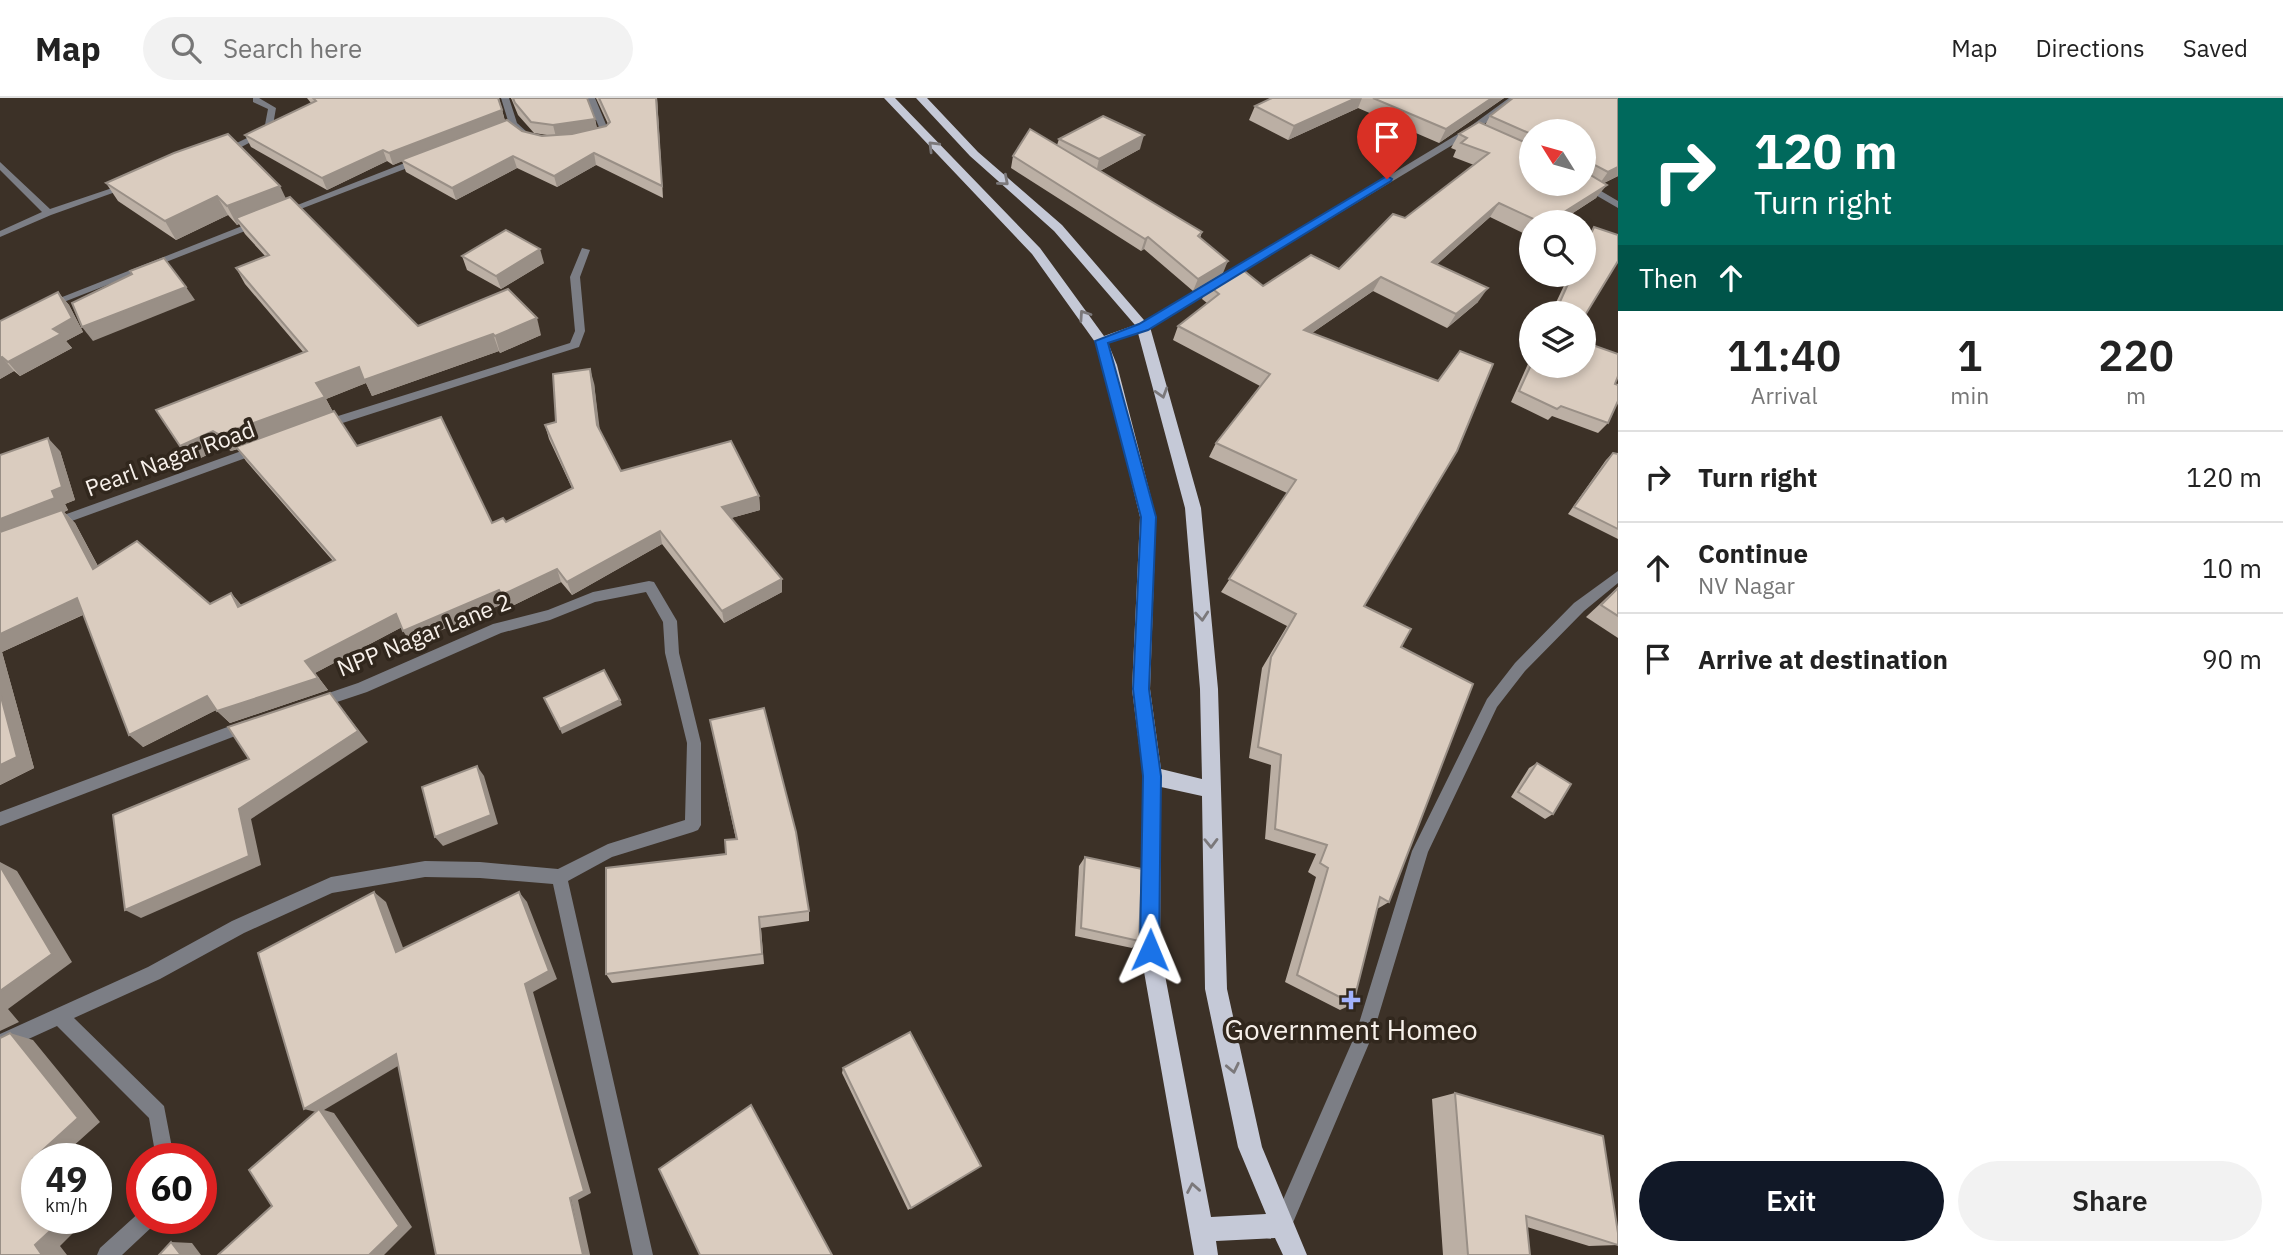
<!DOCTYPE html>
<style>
:root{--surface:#fff;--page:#f2f2f2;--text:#222;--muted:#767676;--line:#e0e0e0;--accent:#111827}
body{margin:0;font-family:"IBM Plex Sans",sans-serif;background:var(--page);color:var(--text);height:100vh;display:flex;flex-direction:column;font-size:26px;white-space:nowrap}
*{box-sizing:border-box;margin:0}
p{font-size:23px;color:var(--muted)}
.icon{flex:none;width:38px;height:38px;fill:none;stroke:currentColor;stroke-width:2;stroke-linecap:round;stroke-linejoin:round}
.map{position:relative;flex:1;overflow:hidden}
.drawer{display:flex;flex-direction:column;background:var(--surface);width:665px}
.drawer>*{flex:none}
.top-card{background:#00695c;color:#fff;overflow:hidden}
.needle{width:46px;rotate:307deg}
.tools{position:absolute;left:1519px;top:21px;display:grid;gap:14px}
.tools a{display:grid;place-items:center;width:77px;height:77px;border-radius:50%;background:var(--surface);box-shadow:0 4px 10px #0003;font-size:35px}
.speed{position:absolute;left:21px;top:1045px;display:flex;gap:14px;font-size:35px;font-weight:700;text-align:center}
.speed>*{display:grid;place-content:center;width:91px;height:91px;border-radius:50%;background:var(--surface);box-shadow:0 4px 10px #0003;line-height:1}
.speed small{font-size:18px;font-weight:400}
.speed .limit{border:10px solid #d22;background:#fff;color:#111}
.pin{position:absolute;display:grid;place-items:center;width:60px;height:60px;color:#fff;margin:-72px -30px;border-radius:50% 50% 50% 0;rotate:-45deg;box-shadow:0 0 7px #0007}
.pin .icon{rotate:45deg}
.me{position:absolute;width:77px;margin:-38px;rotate:1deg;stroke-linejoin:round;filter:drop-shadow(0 0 5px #0008)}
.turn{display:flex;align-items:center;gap:24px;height:147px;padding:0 21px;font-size:32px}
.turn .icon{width:91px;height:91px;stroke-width:2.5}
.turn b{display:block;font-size:49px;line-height:60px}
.then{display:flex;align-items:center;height:66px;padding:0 21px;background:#0003;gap:14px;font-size:26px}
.eta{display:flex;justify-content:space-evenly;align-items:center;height:119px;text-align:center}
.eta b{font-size:42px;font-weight:600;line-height:49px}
.action{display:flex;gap:14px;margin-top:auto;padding:14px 21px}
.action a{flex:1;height:80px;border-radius:42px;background:var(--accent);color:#fff;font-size:28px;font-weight:600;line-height:80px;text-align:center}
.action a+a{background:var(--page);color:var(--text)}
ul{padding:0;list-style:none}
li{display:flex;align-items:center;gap:21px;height:91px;padding:0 21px;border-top:2px solid var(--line)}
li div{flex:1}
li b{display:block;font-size:26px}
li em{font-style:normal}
header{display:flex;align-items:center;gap:42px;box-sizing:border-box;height:98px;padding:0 35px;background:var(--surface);border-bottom:2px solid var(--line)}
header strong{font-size:33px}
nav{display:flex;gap:38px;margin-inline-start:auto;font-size:24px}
.search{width:490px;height:63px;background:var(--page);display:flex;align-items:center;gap:18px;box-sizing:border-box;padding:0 24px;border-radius:38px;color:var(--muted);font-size:26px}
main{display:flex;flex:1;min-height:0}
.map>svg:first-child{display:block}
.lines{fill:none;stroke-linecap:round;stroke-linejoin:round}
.street{fill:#7c7e85;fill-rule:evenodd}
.primary{fill:#c5c9d7;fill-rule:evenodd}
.wall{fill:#bbafa4;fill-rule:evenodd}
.shaded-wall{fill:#998f86}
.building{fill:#daccbf;stroke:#998f86;stroke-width:2}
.oneway{stroke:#7b787a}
.route{fill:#1a73e8;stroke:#114b97;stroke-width:2}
.poi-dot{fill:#a2b2fd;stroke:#31271d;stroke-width:2.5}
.labels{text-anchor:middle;stroke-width:7;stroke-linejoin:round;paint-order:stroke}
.street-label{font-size:23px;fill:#f7f0ea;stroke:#31271d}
.near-poi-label{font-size:28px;fill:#f7f0ea;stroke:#31271d}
</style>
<header>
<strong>Map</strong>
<div class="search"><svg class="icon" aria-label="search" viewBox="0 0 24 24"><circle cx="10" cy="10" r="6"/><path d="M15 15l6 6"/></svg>Search here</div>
<nav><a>Map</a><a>Directions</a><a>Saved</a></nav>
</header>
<main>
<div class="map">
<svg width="1618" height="1157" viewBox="0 0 1618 1157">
<rect width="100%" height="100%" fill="#3c3127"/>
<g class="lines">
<g class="street">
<polygon points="253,0 259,0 276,10 272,33 228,56 222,56 222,52 264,32 268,11 253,4"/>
<polygon points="501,0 509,0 517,25 528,35 528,39 522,39 509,26"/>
<polygon points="587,0 595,0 610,36 609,38 595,41 591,38 601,34"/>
<polygon points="1509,0 1518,0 1474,34 1147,231 1143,232 1138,229 1468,30"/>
<polygon points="420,59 424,62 423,64 285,117 277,115"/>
<polygon points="0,64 50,111 127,85 135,87 51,117 0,139 0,133 42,114 0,72"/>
<polygon points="1584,83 1618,103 1618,110 1580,88 1579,86 1584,86"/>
<polygon points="260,121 263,122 263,126 51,209 43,209 42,207"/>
<polygon points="582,150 590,152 580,179 585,233 579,249 327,330 319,330 319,324 570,245 575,233 570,179"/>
<polygon points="258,347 262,348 262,354 58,428 54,430 48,425 50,422"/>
<polygon points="1618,473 1618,485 1584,513 1525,573 1497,609 1428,754 1373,936 1289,1134 1282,1137 1275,1134 1272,1127 1356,935 1412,753 1487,601 1515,565 1574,505"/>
<polygon points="649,483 654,484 677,523 679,555 701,645 701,727 698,732 693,734 612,759 568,783 653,1157 633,1157 553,786 480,780 425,779 332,795 244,835 160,881 74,920 164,1008 174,1060 156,1060 149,1020 57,928 0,954 0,936 148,869 232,823 331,779 425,763 480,764 558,771 608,746 685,722 687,645 665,555 663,524 646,494 595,504 550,522 501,535 367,594 316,611 311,609 309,605 311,601 358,585 493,526 548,512 593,494"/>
<polygon points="246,622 251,624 253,628 251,632 0,728 0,714"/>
<polygon points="142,1112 142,1120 157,1120 154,1127 122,1157 97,1157 100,1150"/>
</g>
<path class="primary" d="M884,0H895L1040,150L1104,238L1135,227L1054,133L970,58L916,0H927L978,54L1062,127L1150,229L1201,410L1218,591L1227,891L1262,1049L1307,1157H1283L1275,1140L1216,1143L1218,1157H1194L1140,851L1143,678L1132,591L1140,419L1103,267L1095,244L1032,156ZM1138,235L1185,410L1200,591L1202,681L1161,671L1150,591L1156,419L1117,267L1108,245ZM1161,689L1202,698L1205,891L1238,1049L1266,1116L1211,1119L1160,851Z"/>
</g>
<g class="wall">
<polygon points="307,0 499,0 505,23 522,33 542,38 547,37 534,35 518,17 511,0 587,0 595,21 597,30 606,28 608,26 596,0 657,0 663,100 596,67 557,89 517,70 456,102 406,74 402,63 393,67 387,63 327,92 251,49 245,37 311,5"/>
<polygon points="1272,0 1504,0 1439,45 1358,10 1288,42 1249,22 1255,8"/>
<path d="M1618,0V78L1604,85L1596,100L1559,124H1531V139L1490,119L1437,166L1478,204L1447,230L1373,193L1312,235L1364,508L1401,549L1389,804L1377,811L1353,906L1340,912L1285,884L1316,779L1308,774L1316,756L1265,741L1271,667L1249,660L1262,570L1287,528L1221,494L1287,395L1209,359L1216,345L1260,288L1173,242L1178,228L1207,205L1202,201L1208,187L1263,188L1339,171L1474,67L1453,59L1456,52L1451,50L1459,36L1485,27L1490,18ZM1531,33H1584L1531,86Z"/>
<polygon points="1059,41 1140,51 1100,73 1202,134 1200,140 1223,175 1193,193 1144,151 1141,153 1011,70 1013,58 1057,47"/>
<polygon points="106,85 287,101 418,228 541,237 500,255 499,253 372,298 366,285 326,301 333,314 357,348 492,425 506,424 572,390 549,341 545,327 556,324 594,285 599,332 621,373 759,398 760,412 731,420 782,494 724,525 662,446 572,497 561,484 508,510 505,505 411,545 402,529 315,575 328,592 230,625 216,612 143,649 83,517 2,554 34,670 0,687 0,357 60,353 75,402 65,406 68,412 64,414 75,425 98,468 210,506 231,495 242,508 333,463 246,363 238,351 231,353 224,349 192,364 180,348 303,254 245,186 236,170 265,158 245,136 239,126 237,127 228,117 176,142 118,103"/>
<polygon points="1594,129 1584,215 1551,215 1569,177 1584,177 1584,145 1586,140"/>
<polygon points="462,158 544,165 501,191 467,172"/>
<polygon points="58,194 69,207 83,234 66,243 72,250 20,278 14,273 0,281 0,223"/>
<polygon points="1531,259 1531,268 1615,286 1608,325 1598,335 1552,318 1548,322 1511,304"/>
<polygon points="1613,355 1618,356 1618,441 1568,416 1606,362"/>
<polygon points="1618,489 1618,540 1586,519"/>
<polygon points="710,622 809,813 809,823 761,830 764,866 612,885 606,876 726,756 736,741"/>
<polygon points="1537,665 1553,716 1545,721 1511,699 1529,670"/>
<polygon points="1085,759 1139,843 1132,850 1075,838 1079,768"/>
<polygon points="843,970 981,1068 908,1112 842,975"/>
<polygon points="1455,995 1618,1147 1589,1148 1527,1129 1530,1157 1443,1157 1432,1001"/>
</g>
<g class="shaded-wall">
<polygon points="656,0 657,0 663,100 662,88"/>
<polygon points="1356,0 1362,0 1358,10 1288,42 1294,28"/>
<polygon points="1492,0 1504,0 1439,45 1446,31"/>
<polygon points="502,12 505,23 393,67 389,55"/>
<polygon points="595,21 597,32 556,39 553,27"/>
<polygon points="1144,37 1140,51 1096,75 1099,61"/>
<polygon points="383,52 387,63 327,92 322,80"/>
<polygon points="594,55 596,67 557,89 554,78"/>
<polygon points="513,58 517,70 456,102 452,90"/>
<polygon points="1595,67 1585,81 1587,70"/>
<polygon points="1618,69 1618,78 1598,88 1608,74"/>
<polygon points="1607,87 1596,100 1559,124 1548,124"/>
<polygon points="280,88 289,107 236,120 239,126 237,127 227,108"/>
<polygon points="217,98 228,117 176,142 165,123"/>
<polygon points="1499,105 1490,119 1424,178 1432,164"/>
<polygon points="1148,139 1144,151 1141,153 1145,141"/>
<polygon points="540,151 544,165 501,191 496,178"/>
<polygon points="1228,163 1223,175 1193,193 1198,181"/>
<polygon points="1381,179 1373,193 1296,246 1304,232"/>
<polygon points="186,189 195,202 93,243 82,229"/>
<polygon points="1488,190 1478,204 1447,230 1456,216"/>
<polygon points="58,194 69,207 83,234 66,243 72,250 20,278 8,264 53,231"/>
<polygon points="537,220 541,237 500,255 495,238"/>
<polygon points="493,236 499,253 372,298 366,285 326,301 334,316 231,353 220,337 316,285 359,269"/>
<polygon points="2,259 14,273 0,281 0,260"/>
<polygon points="590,271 594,285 601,341 597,327"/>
<polygon points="213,333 224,349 192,364 180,348"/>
<polygon points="48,340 60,353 75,402 65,406 68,412 64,414 75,425 106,484 93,471 0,439 0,421 52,393"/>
<polygon points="759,398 760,412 724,422 722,409"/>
<polygon points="660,433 662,446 572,497 567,484"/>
<polygon points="557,471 561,484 508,510 502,497"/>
<polygon points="782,481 782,494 724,525 722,513"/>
<polygon points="499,492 505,505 411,545 403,533"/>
<polygon points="231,495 242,508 238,509"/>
<polygon points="77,500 91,513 2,554 34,670 0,687 0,536"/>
<polygon points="396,516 404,528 315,575 328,592 230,625 217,613 305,563"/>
<polygon points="330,595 368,644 251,721 261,767 141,820 125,812 239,711"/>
<polygon points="207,598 220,610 143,649 129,637"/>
<polygon points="620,602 622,607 562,636 560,631"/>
<polygon points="477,668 484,678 498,726 443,748 435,739"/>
<polygon points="0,764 17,773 72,864 8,911 19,924 0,933"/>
<polygon points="374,794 386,804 408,863 396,854"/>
<polygon points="519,794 527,804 557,881 533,894 591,1095 578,1102 590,1157 583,1157 525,886"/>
<polygon points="10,935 33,942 100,1024 60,1060 37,1060 37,1067 33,1061"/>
<polygon points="396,956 408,962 324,1012 334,1015 412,1129 384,1157 369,1157 320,1015 304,1011"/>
<polygon points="64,1120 88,1120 60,1148 67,1157 42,1157 35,1147"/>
<polygon points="171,1144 192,1145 201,1157 181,1157"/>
</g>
<g class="building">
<polygon points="313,0 498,0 502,12 389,55 383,52 322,80 245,37 316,3"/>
<polygon points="513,0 587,0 595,21 553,27 531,24 515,5"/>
<polygon points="599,0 656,0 662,88 594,55 554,78 513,58 452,90 401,62 507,22 522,33 542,38 572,36 606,28 610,24"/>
<polygon points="1272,0 1356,0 1294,28 1255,8"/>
<polygon points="1373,0 1492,0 1446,31"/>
<polygon points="1513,0 1618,0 1618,69 1608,74 1595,67 1587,70 1589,76 1607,87 1548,124 1540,124 1499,105 1432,164 1488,190 1456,216 1381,179 1304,232 1438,283 1460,253 1493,266 1457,353 1364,508 1411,531 1401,549 1473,586 1389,804 1380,799 1353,906 1297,877 1328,770 1320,765 1327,747 1275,731 1281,657 1258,649 1271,559 1296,516 1229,481 1296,382 1216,345 1270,276 1178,228 1219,196 1208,187 1238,168 1263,188 1311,157 1339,171 1393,116 1405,120 1489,55 1461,45 1467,40 1459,36 1479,24 1531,47 1531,86 1584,86 1584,33 1531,33 1531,36 1490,18"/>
<polygon points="1103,18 1144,37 1099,61 1059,41"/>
<polygon points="1030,31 1202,134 1198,138 1228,163 1198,181 1148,139 1145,141 1013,58"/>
<polygon points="228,36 280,88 227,108 217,98 165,123 106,85 174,55"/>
<polygon points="290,99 418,228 508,191 537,220 495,238 493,236 364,282 359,269 316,285 325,299 220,337 213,333 180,348 156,312 307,253 236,170 269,157 236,120"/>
<polygon points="1594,129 1618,137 1618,163 1584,219 1584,215 1555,215 1572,177 1584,177 1584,152"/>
<polygon points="506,132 540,151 496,178 462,158"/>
<polygon points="164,160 186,189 82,229 72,205 132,176 130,173"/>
<polygon points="58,194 72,220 53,231 61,236 8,264 2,259 0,260 0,223"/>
<polygon points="1584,244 1618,256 1618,278 1615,286 1618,287 1618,303 1608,325 1561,308 1557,311 1519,293 1531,267 1584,268"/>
<polygon points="590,271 597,327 621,373 731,343 759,398 722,409 782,481 722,513 660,433 567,484 557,471 502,497 499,492 403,533 396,516 305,563 318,580 217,613 207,598 129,637 77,500 0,536 0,434 62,412 93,471 137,443 210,506 231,495 238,509 335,462 236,349 334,313 357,348 441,319 492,425 503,420 506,424 573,390 545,327 556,324 553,276"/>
<polygon points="48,340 62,389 52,393 55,400 0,421 0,357"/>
<polygon points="1613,355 1618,356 1618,431 1574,409"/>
<polygon points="1618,490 1618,518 1601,507"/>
<polygon points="604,572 620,602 560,631 544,600"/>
<polygon points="0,595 17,659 0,667"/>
<polygon points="330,595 358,633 239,711 249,758 125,812 113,717 249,661 228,629"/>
<polygon points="764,610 796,734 809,813 759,819 762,856 606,876 606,770 726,756 725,742 737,741 710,622"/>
<polygon points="1537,665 1571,686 1553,716 1518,694"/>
<polygon points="477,668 491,717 435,739 422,689"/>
<polygon points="1085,759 1142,771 1139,843 1081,830"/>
<polygon points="0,768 52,856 0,893"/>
<polygon points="374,794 396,854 519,794 549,873 525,886 584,1093 570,1100 583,1157 436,1157 396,956 304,1011 258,855"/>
<polygon points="910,934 981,1068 911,1110 843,970"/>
<polygon points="10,935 78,1020 33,1061 37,1067 37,1120 64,1120 35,1147 42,1157 0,1157 0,940"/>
<polygon points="1455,995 1603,1038 1618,1135 1618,1147 1526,1118 1530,1157 1468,1157"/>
<polygon points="751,1007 832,1157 700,1157 659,1071"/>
<polygon points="319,1011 399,1128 369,1157 218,1157 272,1108 249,1072"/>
<polygon points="171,1144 181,1157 159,1157"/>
</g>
<defs><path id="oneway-chevron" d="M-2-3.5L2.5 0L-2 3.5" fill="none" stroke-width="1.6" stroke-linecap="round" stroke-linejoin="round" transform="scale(1.75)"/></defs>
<g class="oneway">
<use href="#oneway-chevron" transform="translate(933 48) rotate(-135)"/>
<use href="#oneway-chevron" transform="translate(1004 83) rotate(41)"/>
<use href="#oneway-chevron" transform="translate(1084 217) rotate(-124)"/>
<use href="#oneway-chevron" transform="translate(1162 295) rotate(73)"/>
<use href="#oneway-chevron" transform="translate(1202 518) rotate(85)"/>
<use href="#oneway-chevron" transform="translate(1211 745) rotate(89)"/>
<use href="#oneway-chevron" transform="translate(1233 970) rotate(78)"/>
<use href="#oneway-chevron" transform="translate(1193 1090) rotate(-100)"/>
</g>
<polygon class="route" points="1387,78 1392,81 1391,83 1148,232 1108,245 1156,419 1149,591 1161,678 1159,852 1156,858 1150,861 1143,858 1140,852 1143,678 1133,591 1141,419 1095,243 1139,226"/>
<path class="poi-dot" d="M1347.5 891.5h7v7h7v7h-7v7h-7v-7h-7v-7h7z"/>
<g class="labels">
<g class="street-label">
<text transform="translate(170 361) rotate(-20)" y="8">Pearl Nagar Road</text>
<text transform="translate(424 537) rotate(-22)" y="8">NPP Nagar Lane 2</text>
</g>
<g class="near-poi-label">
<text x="1351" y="942">Government Homeo</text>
</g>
</g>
</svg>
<div class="tools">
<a><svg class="needle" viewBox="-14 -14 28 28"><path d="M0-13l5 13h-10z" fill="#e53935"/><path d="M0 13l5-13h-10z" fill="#767676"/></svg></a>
<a><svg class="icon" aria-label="search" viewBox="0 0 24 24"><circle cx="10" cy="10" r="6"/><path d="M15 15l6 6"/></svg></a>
<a><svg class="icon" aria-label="layers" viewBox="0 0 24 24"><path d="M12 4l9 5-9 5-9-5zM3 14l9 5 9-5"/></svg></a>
</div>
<div class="speed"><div>49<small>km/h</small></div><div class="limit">60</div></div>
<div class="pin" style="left:1387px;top:81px;background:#d93025"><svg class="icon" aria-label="arrive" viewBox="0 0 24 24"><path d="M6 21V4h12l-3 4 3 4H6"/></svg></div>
<svg class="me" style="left:1150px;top:852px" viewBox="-20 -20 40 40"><path d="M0-17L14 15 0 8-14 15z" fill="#1a73e8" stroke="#fff" stroke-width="4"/></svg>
</div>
<section class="drawer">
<div class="top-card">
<div class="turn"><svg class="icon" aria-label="right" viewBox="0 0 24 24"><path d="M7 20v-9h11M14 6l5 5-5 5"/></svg><div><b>120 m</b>Turn right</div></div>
<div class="then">Then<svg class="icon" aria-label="ahead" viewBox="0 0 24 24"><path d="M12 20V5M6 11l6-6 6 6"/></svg></div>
</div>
<div class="eta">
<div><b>11:40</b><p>Arrival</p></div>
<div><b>1</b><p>min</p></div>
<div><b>220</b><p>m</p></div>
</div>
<ul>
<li><svg class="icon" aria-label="right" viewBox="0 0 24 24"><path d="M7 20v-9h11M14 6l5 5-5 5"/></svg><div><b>Turn right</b></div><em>120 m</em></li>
<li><svg class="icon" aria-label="ahead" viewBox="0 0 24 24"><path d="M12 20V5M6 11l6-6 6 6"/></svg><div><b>Continue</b><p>NV Nagar</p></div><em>10 m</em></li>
<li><svg class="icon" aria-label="arrive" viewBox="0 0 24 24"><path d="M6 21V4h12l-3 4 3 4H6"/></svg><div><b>Arrive at destination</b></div><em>90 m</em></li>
</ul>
<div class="action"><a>Exit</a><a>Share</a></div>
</section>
</main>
